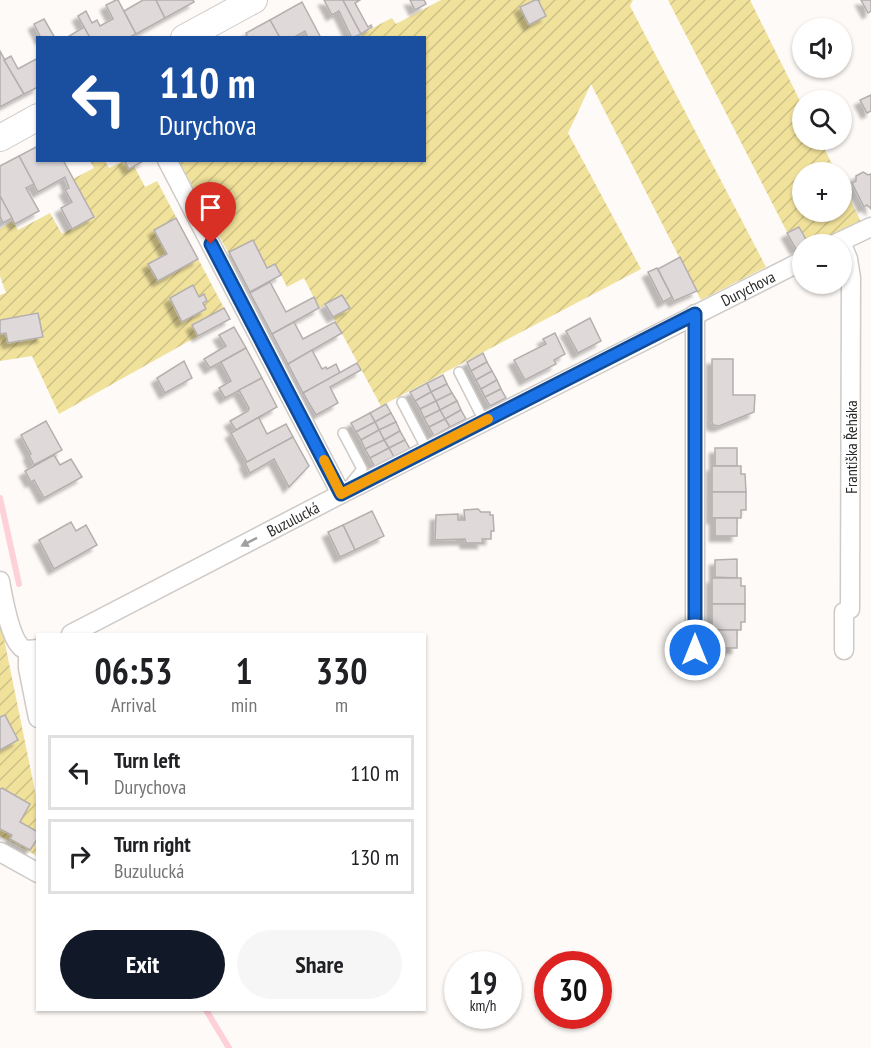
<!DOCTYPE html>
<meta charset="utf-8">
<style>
:root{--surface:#fff;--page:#f6f6f6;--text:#202124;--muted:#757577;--line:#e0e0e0;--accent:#111827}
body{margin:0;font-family:"PT Sans Narrow",sans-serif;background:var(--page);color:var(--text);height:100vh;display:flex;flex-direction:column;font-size:22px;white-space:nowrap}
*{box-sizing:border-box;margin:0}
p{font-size:20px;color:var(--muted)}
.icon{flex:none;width:33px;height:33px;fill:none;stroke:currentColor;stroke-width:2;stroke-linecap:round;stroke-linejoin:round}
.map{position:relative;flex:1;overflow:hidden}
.panel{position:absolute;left:36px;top:633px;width:390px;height:378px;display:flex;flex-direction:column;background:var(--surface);border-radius:0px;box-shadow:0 2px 4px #0004}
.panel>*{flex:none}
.hud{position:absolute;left:36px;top:36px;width:390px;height:126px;border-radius:0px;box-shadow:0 2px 4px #0004;background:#1a4fa0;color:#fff;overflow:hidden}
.buttons{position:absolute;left:792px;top:18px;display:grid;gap:12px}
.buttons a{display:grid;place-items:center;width:60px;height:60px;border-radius:50%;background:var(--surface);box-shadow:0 2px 4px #0004;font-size:30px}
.speed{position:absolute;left:444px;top:951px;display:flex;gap:12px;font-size:30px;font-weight:700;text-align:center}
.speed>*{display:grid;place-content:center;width:78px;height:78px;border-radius:50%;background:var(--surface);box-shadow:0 2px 4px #0004;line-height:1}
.speed small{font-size:15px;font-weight:400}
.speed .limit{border:9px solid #d22;background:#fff;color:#111}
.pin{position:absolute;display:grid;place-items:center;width:51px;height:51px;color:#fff;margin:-62px -26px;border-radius:50% 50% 50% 0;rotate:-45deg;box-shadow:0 0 6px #0007}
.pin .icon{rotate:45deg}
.me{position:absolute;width:66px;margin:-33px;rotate:0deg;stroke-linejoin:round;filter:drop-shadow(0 0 4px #0008)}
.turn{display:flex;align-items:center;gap:21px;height:126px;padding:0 24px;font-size:27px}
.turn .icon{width:78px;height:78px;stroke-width:2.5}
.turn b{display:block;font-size:42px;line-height:51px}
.eta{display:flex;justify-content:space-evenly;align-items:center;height:102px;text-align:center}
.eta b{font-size:36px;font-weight:800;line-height:42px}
.button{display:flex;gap:12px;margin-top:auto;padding:12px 24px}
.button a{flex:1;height:69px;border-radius:36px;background:var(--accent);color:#fff;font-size:24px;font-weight:800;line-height:69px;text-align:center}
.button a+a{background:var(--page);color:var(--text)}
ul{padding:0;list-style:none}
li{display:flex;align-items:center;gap:18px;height:75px;margin:0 12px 9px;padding:0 12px;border:3px solid var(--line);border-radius:0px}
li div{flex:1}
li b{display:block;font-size:22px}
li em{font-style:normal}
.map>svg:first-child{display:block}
.garden{fill:url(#garden-furrows)}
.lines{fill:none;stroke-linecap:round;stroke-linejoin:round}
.stream{stroke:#fdd1d7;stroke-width:6}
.building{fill:#dfdad9;stroke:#b4afae;stroke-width:1.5;filter:url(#shadow)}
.lane-casing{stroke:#cecac7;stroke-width:12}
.street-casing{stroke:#cecac7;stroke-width:21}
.secondary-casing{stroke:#cecac7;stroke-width:28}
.lane{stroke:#fff;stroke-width:9}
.street{stroke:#fff;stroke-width:18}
.secondary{stroke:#fff;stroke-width:26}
.oneway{fill:#a09f9f}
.route-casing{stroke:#114b97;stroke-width:15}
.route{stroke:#1a73e8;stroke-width:10}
.slow{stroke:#f59e0b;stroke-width:10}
.labels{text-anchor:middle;stroke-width:4.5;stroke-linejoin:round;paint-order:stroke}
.street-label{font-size:16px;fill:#2b2a29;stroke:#fff}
</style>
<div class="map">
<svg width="871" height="1048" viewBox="0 0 871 1048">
<defs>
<pattern id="garden-furrows" width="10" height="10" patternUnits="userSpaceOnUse" patternTransform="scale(1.5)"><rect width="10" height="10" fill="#f0e19b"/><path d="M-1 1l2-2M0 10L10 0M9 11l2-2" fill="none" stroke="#cec186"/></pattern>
<filter id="shadow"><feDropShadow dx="-5.5" dy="5.5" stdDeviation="1.5" flood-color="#0004"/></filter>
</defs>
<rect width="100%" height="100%" fill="#fefaf7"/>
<g class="garden">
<polygon points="441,0 633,0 630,6 766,267 701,300 591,84 568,133 641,269 381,406 333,317 350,308 342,296 319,308 304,278 287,287 281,275 250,293 179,161 424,160 424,38 362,37 361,34 392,18 396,24"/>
<polygon points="668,0 750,0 802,105 802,140 820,140 836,172 802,172 802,212 842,212 842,183 861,222 810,244 804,244 808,242 799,227 787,232"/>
<polygon points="90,161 105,161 109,168 124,161 129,169 134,166 145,187 157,181 224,308 192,325 198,336 59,414 32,356 0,361 0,295 6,293 0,276 0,229 13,221 18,230 50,213 62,234 93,217 73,179 94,168"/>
<polygon points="0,619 37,801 37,856 0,836"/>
</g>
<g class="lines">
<g class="stream">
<polyline points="0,498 19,584"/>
<polyline points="206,1010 229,1048"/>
</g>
</g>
<g class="building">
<polygon points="116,0 118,0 136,34 128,38 90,38 78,16 86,11 92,23 97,20 100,26 113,19 106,5"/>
<polygon points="143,0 156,0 165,18 136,34 124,11"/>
<polygon points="156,0 193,0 194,2 165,18"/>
<polygon points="324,0 343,0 361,34 352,38 339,11 332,15"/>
<polygon points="343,0 360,0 355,3 368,27 371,25 372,27 361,34"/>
<polygon points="410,0 424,0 426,4 415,10"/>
<polygon points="535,0 538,0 546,16 529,25 520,7"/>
<polygon points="861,0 871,0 871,11 868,13"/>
<polygon points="302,2 321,38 308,38 305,31 293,38 280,38 270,20"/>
<polygon points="44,19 55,38 41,38 34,24"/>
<polygon points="270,20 280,38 248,38 246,33"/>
<polygon points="84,27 90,38 66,38"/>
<polygon points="0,51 24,94 0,107"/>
<polygon points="11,56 18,69 38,58 38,87 24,94 4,60"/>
<polygon points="871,95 871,111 867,113 860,100"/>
<polygon points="38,146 38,160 63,160 94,217 72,229 61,208 72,202 65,190 69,188 65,177 38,192 19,156"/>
<polygon points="19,156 34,184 26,188 39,211 15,224 0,196 0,166"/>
<polygon points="124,160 145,160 129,169"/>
<polygon points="863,172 868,175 871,174 871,209 867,205 864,207 852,183 856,181 856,176"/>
<polygon points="0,196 12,218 3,223 0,216"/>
<polygon points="176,218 198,259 158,281 148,264 167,254 154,230"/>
<polygon points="799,227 808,243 796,249 787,233"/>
<polygon points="253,240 267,268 275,264 281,275 250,292 229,252"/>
<polygon points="680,257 697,291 674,301 658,269"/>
<polygon points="657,268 672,297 663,302 648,272"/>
<polygon points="270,282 286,312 314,297 319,308 272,334 250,293"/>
<polygon points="193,285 199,297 204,294 207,301 203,303 206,309 182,322 170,298"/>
<polygon points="342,295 350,308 333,317 325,304"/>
<polygon points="224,308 230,319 198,336 192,325"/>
<polygon points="38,313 43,337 8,343 6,333 0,334 0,320"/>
<polygon points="590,318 601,341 578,353 566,331"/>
<polygon points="294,322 303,339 335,322 342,333 288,364 272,334"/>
<polygon points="234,327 246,348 210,368 204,359 226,346 219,335"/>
<polygon points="555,333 565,354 554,360 556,364 525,380 514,360 546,344 543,339"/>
<polygon points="246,348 262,378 225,398 219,388 231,381 221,362"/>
<polygon points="312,350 322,369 326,367 327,369 336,364 340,373 303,393 288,364"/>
<polygon points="483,353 487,362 471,371 467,362"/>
<polygon points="712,359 733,359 733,395 755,395 754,412 719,426 713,425 712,422"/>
<polygon points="184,361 192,378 165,393 157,378"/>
<polygon points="487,362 492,371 476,380 471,371"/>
<polygon points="357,363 361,370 330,387 338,403 316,415 303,393"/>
<polygon points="492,371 497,380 481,389 476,380"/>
<polygon points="443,375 447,384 431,392 427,383"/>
<polygon points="262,378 277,407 236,430 230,421 248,411 249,408 239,390"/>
<polygon points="497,380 501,389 485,397 481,389"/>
<polygon points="427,383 431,392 415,401 410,392"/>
<polygon points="447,384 452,393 436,401 431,392"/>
<polygon points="501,389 506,398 490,406 485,397"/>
<polygon points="431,392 436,401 420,409 415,401"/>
<polygon points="452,393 457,401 440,410 436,401"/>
<polygon points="436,401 440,410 424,418 420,409"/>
<polygon points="457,401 461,410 445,419 440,410"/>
<polygon points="386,404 391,413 375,422 370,413"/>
<polygon points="440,410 445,419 429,427 424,418"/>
<polygon points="461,410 466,419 450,427 445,419"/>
<polygon points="370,413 375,422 356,432 351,423"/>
<polygon points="391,413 396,422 379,430 375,422"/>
<polygon points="263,415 259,418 267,434 286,424 293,437 247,462 231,433"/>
<polygon points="445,419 450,427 434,436 429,427"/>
<polygon points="46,421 62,450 34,465 29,455 31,454 21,435"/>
<polygon points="375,422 379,430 361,440 356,432"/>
<polygon points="396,422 400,431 384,440 379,430"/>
<polygon points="379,430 384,440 365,449 361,440"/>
<polygon points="400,431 405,440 389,448 384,440"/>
<polygon points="293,437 309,466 289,487 274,459 250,473 245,463"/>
<polygon points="384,440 389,448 370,458 365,449"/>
<polygon points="405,440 410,449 394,457 389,448"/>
<polygon points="389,448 394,457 375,467 370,458"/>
<rect x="715" y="448" width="22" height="18"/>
<polygon points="54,455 60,465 71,459 82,477 44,498 34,480 31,482 25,471"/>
<polygon points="712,466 741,466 741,474 745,474 746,492 712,492"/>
<polygon points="712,492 746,492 746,510 741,510 741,518 712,518"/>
<polygon points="478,509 481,512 490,512 490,515 493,515 494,531 491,531 491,539 482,539 483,543 466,543 465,539 435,540 436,515 458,514 458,520 465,520 464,510"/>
<polygon points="372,511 384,536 355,550 343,525"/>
<rect x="715" y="518" width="22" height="18"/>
<polygon points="71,522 76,531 86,525 97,545 54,569 39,540"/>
<polygon points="343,525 355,550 340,557 328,532"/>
<polygon points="737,559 737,578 715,577 715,560"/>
<polygon points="712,578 741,578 741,586 745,586 745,604 712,604"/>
<polygon points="712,604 745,604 745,622 741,622 741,630 712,630"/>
<polygon points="715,630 737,630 737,648 714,648"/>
<polygon points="5,715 18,740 0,750 0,717"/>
<polygon points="2,788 30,804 20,822 38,832 38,838 30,850 10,839 12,835 0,829 0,789"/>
</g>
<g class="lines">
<g class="lane-casing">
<g id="lane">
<polyline points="459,372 484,421"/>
<polyline points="402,402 427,450"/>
<polyline points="343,433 362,469 349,485"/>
</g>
</g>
<g class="street-casing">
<g id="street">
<polyline points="167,160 341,494"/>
<polyline points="841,242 848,259 851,278 850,609 844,612 844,650"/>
<polyline points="835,244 871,227"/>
<polyline points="695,314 695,650"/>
<path d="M0,581C3,597 9,634 20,646C24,651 31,650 38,649"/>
<path id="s1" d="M71,634L341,494L802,261"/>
<polyline points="28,650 28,668 38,718"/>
<polyline points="0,852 38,873"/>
</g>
</g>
<g class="secondary-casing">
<g id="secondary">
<polyline points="184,38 254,0"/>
<polyline points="0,138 38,117"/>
</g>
</g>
<use href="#lane" class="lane"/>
<use href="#street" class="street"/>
<use href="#secondary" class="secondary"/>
</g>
<defs><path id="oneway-solid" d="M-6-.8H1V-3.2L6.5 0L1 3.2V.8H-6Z" transform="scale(1.5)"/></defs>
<use class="oneway" href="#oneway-solid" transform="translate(249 542) rotate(153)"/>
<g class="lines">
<g class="route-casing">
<polyline id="route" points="211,244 341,494 695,314 695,650"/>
</g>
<use href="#route" class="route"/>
<polyline class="slow" points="324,460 341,494 488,419"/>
</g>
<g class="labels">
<g class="street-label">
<text dy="6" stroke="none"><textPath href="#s1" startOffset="760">Durychova</textPath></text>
<text transform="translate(851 447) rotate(-90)" y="6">Františka Řeháka</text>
<text dy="6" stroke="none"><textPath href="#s1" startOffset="250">Buzulucká</textPath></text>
</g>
</g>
</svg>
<div class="buttons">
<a><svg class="icon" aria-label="sound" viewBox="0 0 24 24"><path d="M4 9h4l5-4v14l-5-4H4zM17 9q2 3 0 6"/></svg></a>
<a><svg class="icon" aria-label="search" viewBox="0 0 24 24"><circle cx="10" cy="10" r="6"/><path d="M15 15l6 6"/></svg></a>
<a>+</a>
<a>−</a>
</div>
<div class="speed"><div>19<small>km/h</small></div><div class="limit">30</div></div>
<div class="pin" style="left:211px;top:244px;background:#d93025"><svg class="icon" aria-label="arrive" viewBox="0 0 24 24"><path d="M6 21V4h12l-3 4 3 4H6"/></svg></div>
<svg class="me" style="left:695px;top:650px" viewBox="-20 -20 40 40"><circle r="17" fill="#1a73e8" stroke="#fff" stroke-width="3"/><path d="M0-11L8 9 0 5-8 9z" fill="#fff"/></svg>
<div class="hud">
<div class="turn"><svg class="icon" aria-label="left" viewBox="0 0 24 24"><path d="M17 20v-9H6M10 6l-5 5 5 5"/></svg><div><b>110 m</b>Durychova</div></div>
</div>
<section class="panel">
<div class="eta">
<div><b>06:53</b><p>Arrival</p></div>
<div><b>1</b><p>min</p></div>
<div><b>330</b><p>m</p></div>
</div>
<ul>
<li><svg class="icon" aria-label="left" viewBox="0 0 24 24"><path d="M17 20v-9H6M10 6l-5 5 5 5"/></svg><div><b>Turn left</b><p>Durychova</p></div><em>110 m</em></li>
<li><svg class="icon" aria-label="right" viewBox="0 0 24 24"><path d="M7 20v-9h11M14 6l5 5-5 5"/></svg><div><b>Turn right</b><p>Buzulucká</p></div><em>130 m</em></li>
</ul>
<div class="button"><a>Exit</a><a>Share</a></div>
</section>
</div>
